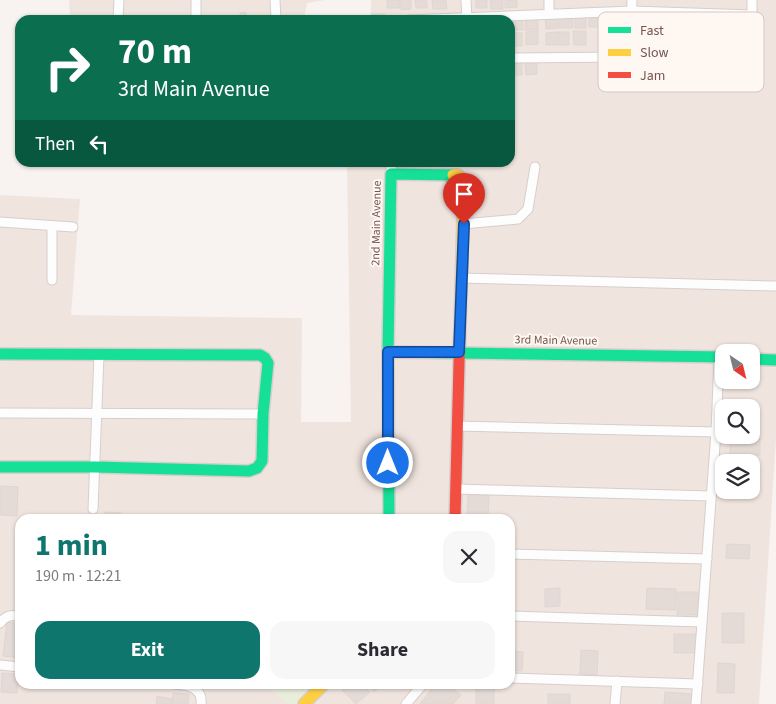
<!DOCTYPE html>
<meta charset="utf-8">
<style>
:root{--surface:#fff;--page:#f7f7f7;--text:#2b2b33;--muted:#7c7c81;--accent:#0f766e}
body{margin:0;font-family:"Source Sans 3",sans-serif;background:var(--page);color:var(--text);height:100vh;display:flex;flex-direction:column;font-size:19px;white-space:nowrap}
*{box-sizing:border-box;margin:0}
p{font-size:16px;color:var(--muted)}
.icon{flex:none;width:28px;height:28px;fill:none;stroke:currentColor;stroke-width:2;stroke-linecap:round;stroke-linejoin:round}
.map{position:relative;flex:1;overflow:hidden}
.details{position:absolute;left:15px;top:514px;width:500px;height:175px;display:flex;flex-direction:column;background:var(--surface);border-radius:15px;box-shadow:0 1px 4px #0004}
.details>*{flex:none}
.banner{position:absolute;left:15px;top:15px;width:500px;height:152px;border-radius:15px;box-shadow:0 1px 4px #0004;background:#0b6e4f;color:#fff;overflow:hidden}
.needle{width:32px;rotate:145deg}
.controls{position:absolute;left:715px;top:344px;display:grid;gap:10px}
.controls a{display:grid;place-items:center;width:45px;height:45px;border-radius:10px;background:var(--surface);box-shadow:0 1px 4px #0004;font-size:25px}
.pin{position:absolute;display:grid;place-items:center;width:42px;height:42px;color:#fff;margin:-51px -21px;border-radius:50% 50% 50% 0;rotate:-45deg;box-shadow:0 0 5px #0007}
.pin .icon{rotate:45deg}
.me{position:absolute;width:55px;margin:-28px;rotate:0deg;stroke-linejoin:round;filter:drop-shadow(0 0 4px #0008)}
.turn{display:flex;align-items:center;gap:18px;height:105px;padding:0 20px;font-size:22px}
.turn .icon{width:65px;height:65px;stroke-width:2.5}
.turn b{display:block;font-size:35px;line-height:42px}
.then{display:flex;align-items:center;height:48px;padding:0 20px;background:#0003;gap:10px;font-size:19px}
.round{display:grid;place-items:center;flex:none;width:52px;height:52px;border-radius:15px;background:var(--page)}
.headline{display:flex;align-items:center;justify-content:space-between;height:85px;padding:0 20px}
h1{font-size:30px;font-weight:700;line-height:38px;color:var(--accent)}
.button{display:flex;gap:10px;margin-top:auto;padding:10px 20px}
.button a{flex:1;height:58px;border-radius:15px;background:var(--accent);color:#fff;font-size:20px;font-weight:700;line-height:58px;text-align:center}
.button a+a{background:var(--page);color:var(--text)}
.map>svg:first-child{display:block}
.residential{fill:#f0e4de;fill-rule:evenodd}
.green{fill:#e9eedb}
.building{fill:#e4dbd7;stroke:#e0d5d2}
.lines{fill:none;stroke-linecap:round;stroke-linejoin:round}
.street-casing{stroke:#d6cecc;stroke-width:11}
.fast-casing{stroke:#d8cecb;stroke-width:14}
.slow-casing{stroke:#d8cecb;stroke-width:14}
.jam-casing{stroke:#d8cecb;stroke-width:14}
.street{stroke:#fefdfd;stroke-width:9}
.fast{stroke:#16e098;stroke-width:11}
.slow{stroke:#ffcf43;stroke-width:11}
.jam{stroke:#f24e42;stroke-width:11}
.route-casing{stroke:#114b97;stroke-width:12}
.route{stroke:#1a73e8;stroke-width:9}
.labels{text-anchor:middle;stroke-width:4;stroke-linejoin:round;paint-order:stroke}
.street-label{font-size:12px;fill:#755650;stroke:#fef7f2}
.key{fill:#fef7f2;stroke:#d5c7c1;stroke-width:1}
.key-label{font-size:14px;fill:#755650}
</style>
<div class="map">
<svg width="776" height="704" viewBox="0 0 776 704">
<rect width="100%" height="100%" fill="#f8f3f0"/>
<g class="residential">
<polygon points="69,0 325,0 307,3 304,20 70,20"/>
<path d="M371,0H776V438L759,704H0V195L80,199L71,315L302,318L301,422H351L347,163L510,162V20H371ZM724,352H751V380H724ZM724,408H751V435H724ZM724,462H751V490H724ZM20,519H510V684H20Z"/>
</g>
<polygon class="green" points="266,684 305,684 313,694 302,704 287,704"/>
<g class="building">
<rect x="387" y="0" width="13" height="8"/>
<polygon points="401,0 411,0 411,9 401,10"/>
<polygon points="415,0 427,0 427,8 416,8"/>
<polygon points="432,0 446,0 447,9 433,9"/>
<rect x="476" y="0" width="11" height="8"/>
<polygon points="490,0 503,0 503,9 491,9"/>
<polygon points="505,0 517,0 517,7 505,8"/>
<polygon points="246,12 246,20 240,20 240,13"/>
<rect x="371" y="14" width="14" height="6"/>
<polygon points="545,15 558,15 558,28 546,29"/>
<polygon points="589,15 601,15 602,27 589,27"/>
<polygon points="257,16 257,20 248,20 248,17"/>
<rect x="559" y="16" width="14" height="12"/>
<rect x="575" y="16" width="11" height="12"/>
<polygon points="522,19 523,30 510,30 510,20"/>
<rect x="525" y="19" width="13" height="11"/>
<polygon points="538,31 538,44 526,45 526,32"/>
<polygon points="573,31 586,31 586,45 574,45"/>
<polygon points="557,32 557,45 546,45 546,33"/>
<rect x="558" y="32" width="11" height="13"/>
<rect x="510" y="33" width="12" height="13"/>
<polygon points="537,62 537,74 526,75 525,63"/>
<polygon points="522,63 522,75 510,75 510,64"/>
<polygon points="730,436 760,437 760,455 730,455"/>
<rect x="727" y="458" width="23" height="4"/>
<polygon points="0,486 18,487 17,516 0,515"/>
<polygon points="731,490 751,490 751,495 731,494"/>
<polygon points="468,495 489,495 488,516 467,516"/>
<polygon points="105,512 121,513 120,519 104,519"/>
<polygon points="727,544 750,545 749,559 726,558"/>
<polygon points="560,588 560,606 545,607 545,589"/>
<polygon points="647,588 676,589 675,610 646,609"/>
<rect x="677" y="592" width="23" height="23"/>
<rect x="722" y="613" width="22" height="30"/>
<polygon points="7,622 20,623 20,658 3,656"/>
<rect x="674" y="634" width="23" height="19"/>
<polygon points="581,650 598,651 597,675 580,674"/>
<polygon points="510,651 523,652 522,671 510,670"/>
<polygon points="718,663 735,664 734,693 717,693"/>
<polygon points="2,673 18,674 17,693 1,692"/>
<polygon points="348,684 362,684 370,692 356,704 342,690"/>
<polygon points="366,684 383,684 374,692"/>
<polygon points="436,684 447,684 461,695 453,704 420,704"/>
<rect x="476" y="686" width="18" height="18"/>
<polygon points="665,692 694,694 693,704 664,704"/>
<polygon points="173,693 189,694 188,704 172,704"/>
<rect x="548" y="694" width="22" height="10"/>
<polygon points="157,696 172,699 171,704 156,704"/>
</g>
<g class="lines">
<g class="street-casing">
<g id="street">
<polyline points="196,0 196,20"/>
<polyline points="275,0 276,20"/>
<polyline points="466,0 467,20"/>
<polyline points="549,0 549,14"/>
<polyline points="118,20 119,0"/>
<polyline points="408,20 632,11 752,15"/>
<polyline points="630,57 632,0"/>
<polyline points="510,58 630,57 744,59 751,54 752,48 752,0"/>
<polyline points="391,162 391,174"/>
<polyline points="0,222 73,227"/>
<polyline points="463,224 518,219 528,209 535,167"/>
<polyline points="461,278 776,286"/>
<polyline points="52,280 52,226"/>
<polyline points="0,413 263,414"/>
<polyline points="457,426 716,432"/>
<polyline points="455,489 711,496"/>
<polyline points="93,509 99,355"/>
<polyline points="510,554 707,559"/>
<polyline points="510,616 702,622"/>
<path d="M0,623C6,615 11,615 20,616"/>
<polyline points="0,665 20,667"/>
<polyline points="510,678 698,684"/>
<path d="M174,684C187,685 203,687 201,704"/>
<polyline points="406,704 423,684"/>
<polyline points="615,704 617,681"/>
<polyline points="696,704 716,432 719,357"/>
</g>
</g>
<g class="fast-casing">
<g id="fast">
<polyline points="388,352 724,357"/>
<polyline points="0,354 260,355 265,358 268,363 263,414 262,461 257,468 249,471 95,467 0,467"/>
<polyline points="751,359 776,360"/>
<polyline points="389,519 388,352 391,174 453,175"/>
</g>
</g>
<g class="slow-casing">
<g id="slow">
<polyline points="453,175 458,175 464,181 460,325"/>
<polyline points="304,704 324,684"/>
</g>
</g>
<g class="jam-casing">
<polyline id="jam" points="455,519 460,325"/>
</g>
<use href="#street" class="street"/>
<use href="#fast" class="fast"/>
<use href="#slow" class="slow"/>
<use href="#jam" class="jam"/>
</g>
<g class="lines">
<g class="route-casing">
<polyline id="route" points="388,463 388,352 459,352 464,224"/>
</g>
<use href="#route" class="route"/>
</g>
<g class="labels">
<g class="street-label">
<text transform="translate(376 223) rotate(-89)" y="4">2nd Main Avenue</text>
<text transform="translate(556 340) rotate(1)" y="4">3rd Main Avenue</text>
</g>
</g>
<rect x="598" y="12" width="166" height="80" rx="8" class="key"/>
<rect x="608" y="27" width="23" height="6" fill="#16e098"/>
<rect x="608" y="49" width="23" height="7" fill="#ffcf43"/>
<rect x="608" y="72" width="23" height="6" fill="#f24e42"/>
<g class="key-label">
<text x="640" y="35">Fast</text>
<text x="640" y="57">Slow</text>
<text x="640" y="80">Jam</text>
</g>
</svg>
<div class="controls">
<a><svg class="needle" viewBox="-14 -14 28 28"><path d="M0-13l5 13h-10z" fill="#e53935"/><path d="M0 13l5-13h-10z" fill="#7c7c81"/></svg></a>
<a><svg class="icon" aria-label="search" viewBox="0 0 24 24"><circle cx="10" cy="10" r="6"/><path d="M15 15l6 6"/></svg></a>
<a><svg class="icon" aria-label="layers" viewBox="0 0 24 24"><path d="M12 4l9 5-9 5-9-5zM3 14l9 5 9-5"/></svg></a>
</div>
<div class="pin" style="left:464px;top:224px;background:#d93025"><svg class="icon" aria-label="arrive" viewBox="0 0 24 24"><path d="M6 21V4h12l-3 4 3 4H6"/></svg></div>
<svg class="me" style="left:388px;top:463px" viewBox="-20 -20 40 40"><circle r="17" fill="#1a73e8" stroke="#fff" stroke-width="3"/><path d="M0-11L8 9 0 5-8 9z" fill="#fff"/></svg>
<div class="banner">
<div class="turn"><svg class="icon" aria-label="right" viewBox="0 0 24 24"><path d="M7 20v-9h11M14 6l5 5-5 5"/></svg><div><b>70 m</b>3rd Main Avenue</div></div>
<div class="then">Then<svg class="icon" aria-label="left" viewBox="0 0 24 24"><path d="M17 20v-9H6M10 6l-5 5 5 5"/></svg></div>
</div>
<section class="details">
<div class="headline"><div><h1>1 min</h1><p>190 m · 12:21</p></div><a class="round"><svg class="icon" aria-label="close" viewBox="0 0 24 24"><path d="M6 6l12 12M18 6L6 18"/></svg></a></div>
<div class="button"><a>Exit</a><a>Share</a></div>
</section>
</div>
